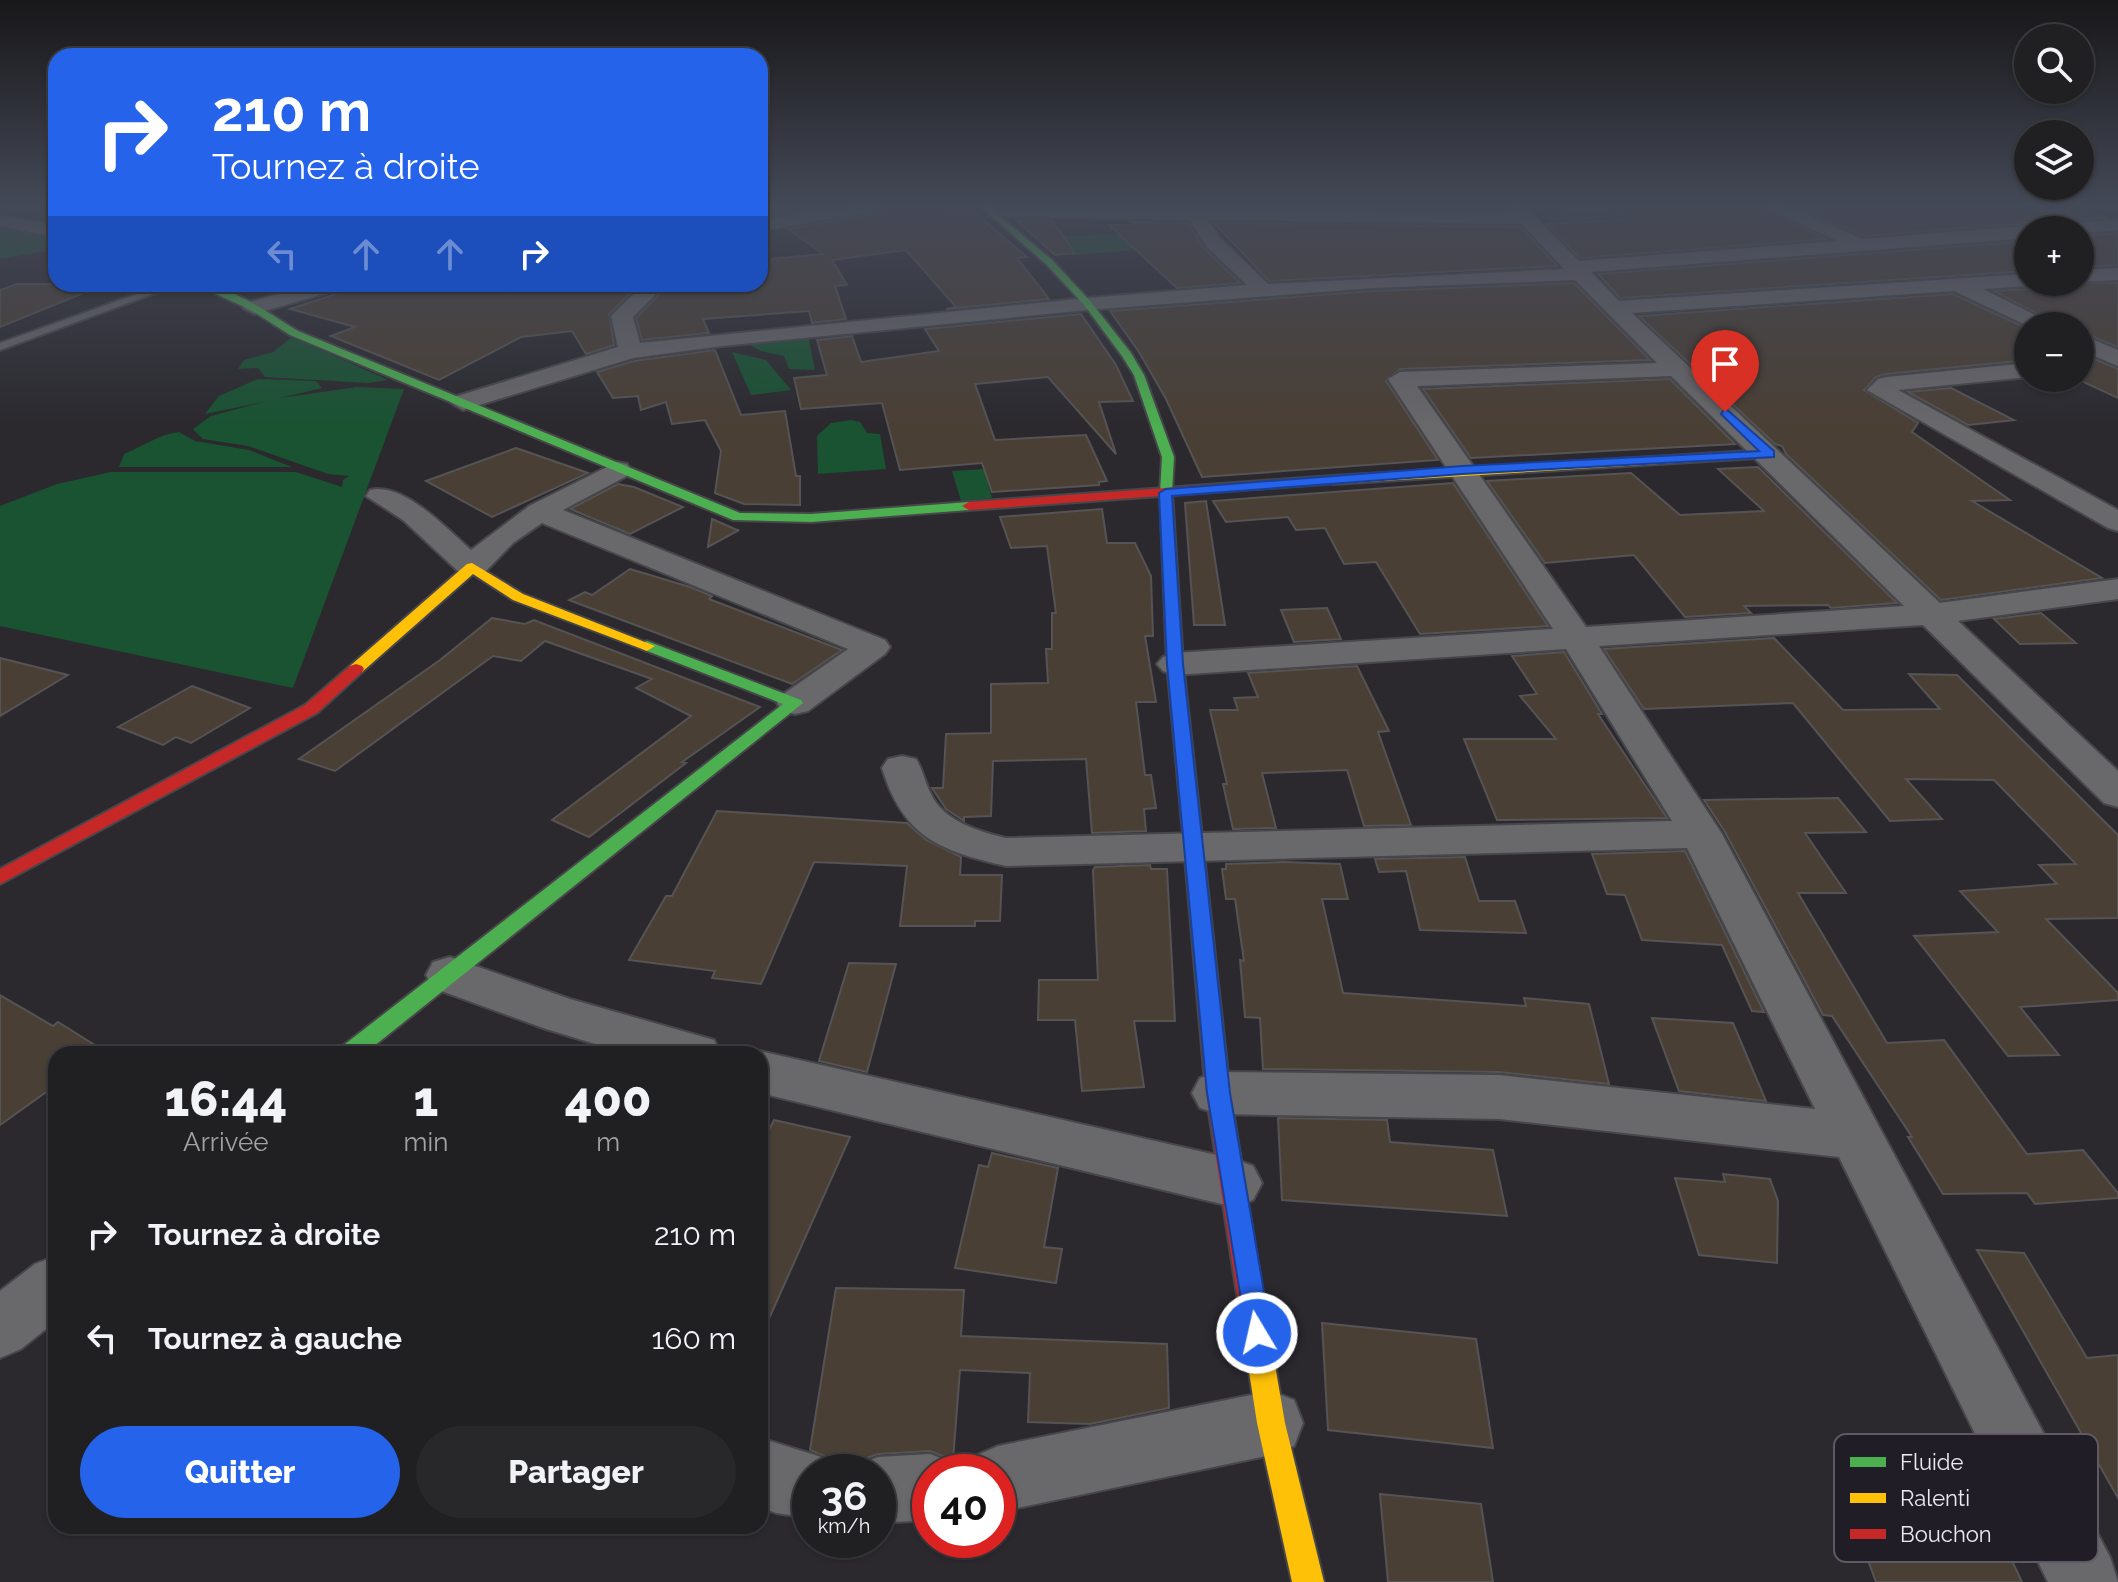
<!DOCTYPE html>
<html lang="fr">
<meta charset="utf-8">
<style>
:root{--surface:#201f22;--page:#28272a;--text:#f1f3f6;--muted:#a2a2a5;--line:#3d3d40;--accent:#2563eb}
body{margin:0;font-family:Raleway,sans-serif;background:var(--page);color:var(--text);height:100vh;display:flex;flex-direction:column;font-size:30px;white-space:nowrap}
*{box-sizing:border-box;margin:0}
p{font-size:26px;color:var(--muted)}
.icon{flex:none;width:44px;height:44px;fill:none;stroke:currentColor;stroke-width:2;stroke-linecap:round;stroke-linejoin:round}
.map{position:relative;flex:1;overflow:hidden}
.drawer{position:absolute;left:48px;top:1046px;width:720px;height:488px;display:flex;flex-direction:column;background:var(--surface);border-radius:24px;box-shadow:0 2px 6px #0004,0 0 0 2px var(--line)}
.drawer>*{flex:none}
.hud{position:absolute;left:48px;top:48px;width:720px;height:244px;border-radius:24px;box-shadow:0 2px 6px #0004,0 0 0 2px var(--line);background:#2563eb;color:#fff;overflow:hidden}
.fabs{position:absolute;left:2014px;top:24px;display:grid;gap:16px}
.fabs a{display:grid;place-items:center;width:80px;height:80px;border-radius:50%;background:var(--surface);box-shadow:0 2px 6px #0004,0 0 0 2px var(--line);font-size:40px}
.speed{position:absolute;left:792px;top:1454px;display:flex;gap:16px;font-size:40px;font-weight:700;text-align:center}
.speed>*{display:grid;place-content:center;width:104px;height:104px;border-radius:50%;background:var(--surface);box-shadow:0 2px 6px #0004,0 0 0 2px var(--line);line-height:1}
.speed small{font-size:20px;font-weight:400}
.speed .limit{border:12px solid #d22;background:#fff;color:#111}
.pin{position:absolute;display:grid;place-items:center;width:68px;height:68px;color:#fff;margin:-82px -34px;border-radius:50% 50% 50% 0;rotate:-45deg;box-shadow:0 0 8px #0007}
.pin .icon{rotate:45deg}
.me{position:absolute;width:88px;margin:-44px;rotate:351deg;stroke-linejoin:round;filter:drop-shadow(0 0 6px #0008)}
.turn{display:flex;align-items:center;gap:28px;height:168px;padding:0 32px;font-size:36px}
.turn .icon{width:104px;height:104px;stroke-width:2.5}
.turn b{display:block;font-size:56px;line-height:68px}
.lanes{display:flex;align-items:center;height:76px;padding:0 32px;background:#0003;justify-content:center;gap:40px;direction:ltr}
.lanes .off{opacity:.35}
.eta{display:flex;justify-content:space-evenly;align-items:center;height:136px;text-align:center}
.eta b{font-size:48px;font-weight:800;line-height:56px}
.primary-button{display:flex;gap:16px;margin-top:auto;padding:16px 32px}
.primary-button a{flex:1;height:92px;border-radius:48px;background:var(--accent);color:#fff;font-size:32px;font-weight:800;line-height:92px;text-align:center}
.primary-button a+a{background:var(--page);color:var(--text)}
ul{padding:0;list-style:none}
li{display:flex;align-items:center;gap:24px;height:104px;padding:0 32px}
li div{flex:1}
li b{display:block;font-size:30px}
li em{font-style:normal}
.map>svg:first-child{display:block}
.green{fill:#195332}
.building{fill:#4a3f35;stroke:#555353;stroke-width:2}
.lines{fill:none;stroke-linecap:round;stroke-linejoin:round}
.lane-casing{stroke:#47464a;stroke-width:4}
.street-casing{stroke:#47464a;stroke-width:4}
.fast-casing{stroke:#47464a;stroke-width:4}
.slow-casing{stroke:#47464a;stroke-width:4}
.jam-casing{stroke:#47464a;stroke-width:4}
.lane{fill:#69686b;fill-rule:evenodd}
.street{fill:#69686b;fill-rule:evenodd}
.fast{fill:#4caf50;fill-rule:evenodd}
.slow{fill:#ffc107;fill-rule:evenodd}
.jam{fill:#c62828;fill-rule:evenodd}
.route{fill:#2563eb;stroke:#184099;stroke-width:2}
.key{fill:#211d26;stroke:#5e5a63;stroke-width:2}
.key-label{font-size:22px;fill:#eceaf0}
</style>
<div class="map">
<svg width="2118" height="1582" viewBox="0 0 2118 1582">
<rect width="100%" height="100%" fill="#2b292e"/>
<g class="green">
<polygon points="1606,207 1621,219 1554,222 1538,209"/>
<polygon points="0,228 56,239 56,249 0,259"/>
<polygon points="1133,234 1149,249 1071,255 1061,248 1063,236"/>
<polygon points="808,335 815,370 789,369 784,356 761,351 744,342"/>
<polygon points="292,337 388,380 368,383 265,377 258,368 238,369 244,360 273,352"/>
<polygon points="732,352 766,360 791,390 751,395"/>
<polygon points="258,379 316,381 322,388 280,398 357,387 404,389 293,688 0,626 0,506 57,484 111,472 296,472 342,487 343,480 349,476 328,474 248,446 203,439 193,429 211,416 263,402 205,414 219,396"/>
<polygon points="851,420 860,422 867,433 880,434 886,469 818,474 817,436 831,423"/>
<path d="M179,432L195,441L249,450L292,467H119L124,454C144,446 157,435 179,432Z"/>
<polygon points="984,469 992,498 961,501 952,471"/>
</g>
<g class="building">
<polygon points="760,206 830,206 770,216"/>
<polygon points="886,206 950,206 950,210 969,208 1027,257 1017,258 1049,299 946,309 956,307 906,250 832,260 847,285 835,286 846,319 812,323 809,311 703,319 709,333 642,340 636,318 669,284 760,284 760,260 823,254 788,229 875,214"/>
<polygon points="1608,206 1760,206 1826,239 1580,258 1546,224 1627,220"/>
<polygon points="1793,206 2071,206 2107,218 2053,221 2041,230 2028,223 1864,236"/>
<polygon points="1052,220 1075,253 1055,255 1017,221"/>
<polygon points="1132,222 1188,223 1204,248 1240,283 1177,288 1109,225 1135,225"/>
<polygon points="1214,223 1521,227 1557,266 1269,281"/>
<polygon points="2118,233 2118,265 2080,267 2080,236"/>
<polygon points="2028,241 2028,271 1620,298 1598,274"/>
<polygon points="2040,282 2118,283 2118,347 2080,331 2080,326 2060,326 1994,291 2028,289"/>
<polygon points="1574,283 1650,360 1400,369 1386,381 1438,460 1202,477 1166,399 1139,352 1110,311 1372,291"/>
<polygon points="17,284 103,284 103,285 0,327 0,290"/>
<polygon points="350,284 429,284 450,288 458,284 640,284 609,314 614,345 586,354 572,331 521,337 439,380 331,336 355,327 290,309 345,291"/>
<polygon points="1953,294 2028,329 2028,360 1886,374 1876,377 1864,390 1918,423 1912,432 2010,500 1972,501 2102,578 1941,600 1786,454 1782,446 1775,444 1639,316"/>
<polygon points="1081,314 1116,365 1133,401 1099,402 1116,454 1048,377 975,384 995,440 1086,435 1107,481 1099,482 1099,485 992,492 982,463 900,470 882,403 801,409 794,378 827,375 817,340 852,336 861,362 939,351 925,329"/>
<polygon points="715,350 741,415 785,411 796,476 800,476 800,505 744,504 715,493 721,451 705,420 672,424 666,402 641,410 638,396 613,398 597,372 634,361"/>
<polygon points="2080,353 2118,369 2118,398 2075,378 2080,378"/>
<polygon points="1670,379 1735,444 1471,458 1423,389"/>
<polygon points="1951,388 2014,420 1968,425 1908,392"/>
<polygon points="516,448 588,473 492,517 426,481"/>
<polygon points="1758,467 1897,603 1831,608 1828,605 1744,606 1751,613 1685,617 1634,555 1545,563 1487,481 1631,473 1680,515 1764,511 1718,469"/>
<polygon points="1453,483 1548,626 1420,634 1376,562 1344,564 1325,528 1296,530 1288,517 1226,522 1213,501"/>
<polygon points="618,484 634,487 683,507 630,534 570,509"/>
<polygon points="1206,501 1225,625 1194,625 1185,503"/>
<polygon points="1102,509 1107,543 1135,543 1151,576 1153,636 1145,636 1156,702 1136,702 1145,775 1151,775 1156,808 1144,809 1146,831 1092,833 1086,759 993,761 991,816 964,817 964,821 946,809 932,788 943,788 946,734 991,733 991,684 1048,683 1046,649 1052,649 1052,613 1056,613 1047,546 1011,548 1000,517"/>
<polygon points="712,519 737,530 739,530 708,547"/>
<polygon points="630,569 690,587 712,596 709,599 842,650 792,684 569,600 585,592 592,595"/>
<polygon points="1327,608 1341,639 1294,642 1281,610"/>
<polygon points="2041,613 2076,643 2020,644 1994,619"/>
<polygon points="492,618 525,624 534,620 760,707 682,762 686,763 589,837 552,820 691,716 636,688 652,679 545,641 521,661 493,656 335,771 299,759 440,660"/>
<polygon points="1774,638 1843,710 1940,709 1909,674 1957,675 2118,835 2118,918 2046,919 2118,993 2118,1000 2020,1007 2059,1055 2008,1056 1914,936 1998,932 1960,891 2057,884 2039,865 2076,864 1994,780 1906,779 1942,819 1890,821 1793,703 1644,709 1604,649"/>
<polygon points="1564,652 1602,714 1598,714 1667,818 1497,820 1464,739 1556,739 1520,696 1537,694 1512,656"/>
<polygon points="0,658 68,675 0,716"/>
<polygon points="1357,666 1389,731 1378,732 1411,825 1364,826 1347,770 1262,773 1276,828 1233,829 1223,784 1227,784 1210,710 1238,710 1234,698 1258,697 1248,673"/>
<polygon points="192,686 250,708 191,743 176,737 163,745 118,727"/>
<polygon points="1838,798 1866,832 1805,833 1846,893 1798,893 1887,1043 1944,1040 2027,1154 2083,1150 2118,1193 2118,1198 2035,1204 2027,1193 1943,1194 1908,1137 1912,1137 1832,1016 1823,1015 1725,832 1704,800"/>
<polygon points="717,811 907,823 926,840 961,857 960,875 1002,875 1000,921 975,921 975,926 900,926 907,866 814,862 761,984 712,978 715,971 629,960 666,896 672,896"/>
<polygon points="1685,851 1764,1012 1752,1011 1722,945 1642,940 1625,895 1607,894 1592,854"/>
<polygon points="1465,857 1479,901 1515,901 1526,933 1420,930 1406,871 1379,872 1375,859"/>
<polygon points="1284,862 1340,864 1348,899 1322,899 1343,993 1526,1006 1524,998 1589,1004 1609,1084 1499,1072 1263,1069 1260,1018 1245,1017 1240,960 1244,961 1235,899 1226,899 1222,869 1226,869 1226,864"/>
<polygon points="1150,865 1151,869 1167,869 1175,1021 1134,1021 1144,1087 1082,1091 1075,1020 1038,1020 1039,980 1098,980 1093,870 1095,867"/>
<polygon points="849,963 896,964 867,1072 819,1061"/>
<polygon points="0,995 53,1026 58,1022 109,1054 56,1054 56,1085 0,1125"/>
<polygon points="1652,1018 1733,1023 1766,1101 1679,1091"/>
<polygon points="1278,1118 1387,1120 1390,1142 1493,1150 1507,1216 1282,1200"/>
<polygon points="774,1120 850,1137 760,1339 760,1148"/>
<polygon points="992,1153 1058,1168 1044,1247 1062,1249 1056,1283 955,1268 979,1165 988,1167"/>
<polygon points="1723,1174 1770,1179 1778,1201 1777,1263 1699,1255 1675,1178 1725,1182"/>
<polygon points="1977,1250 2024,1253 2087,1358 2118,1355 2118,1498"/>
<polygon points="836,1288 964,1290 961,1336 1167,1344 1169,1408 1090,1424 1028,1422 1030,1373 960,1370 953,1460 930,1451 878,1454 855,1462 838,1462 810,1450"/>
<polygon points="1322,1323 1476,1339 1493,1448 1328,1430"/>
<polygon points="1380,1494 1481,1504 1493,1582 1388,1582"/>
<polygon points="1858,1533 2005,1546 2022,1582 1876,1582"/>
</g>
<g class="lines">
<g class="lane-casing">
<polygon id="lane" points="165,284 180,284 0,350 0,343"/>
</g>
<g class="street-casing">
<g id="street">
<polygon points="846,206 883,206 874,211 760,231 760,221"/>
<path d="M1505,206H1524L1579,261L1838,241L1763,206H1786L1863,239L2028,226L2036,230H2028V238L1591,272L1619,301L2028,274V282H2037L2028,286L1983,289L2057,326H2028L1954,291L1632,313L1940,603L2118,579V599L1958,621L2118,771V807L2104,803L1923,625L1599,646L1722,834L2110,1557L2118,1582H2048L1839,1157L1499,1119L1218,1114L1200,1108L1192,1093L1200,1078L1218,1072L1499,1075L1815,1109L1687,848L1006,866C940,851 903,837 882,768L888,759L902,756L916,759C923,770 925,783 931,794C943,821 980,832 1006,838L1672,821L1566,649L1175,675L1163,671L1157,664L1163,657L1175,653L1553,629L1388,379L1400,372L1657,363L1575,280L1372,288L1088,310L722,346L633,358L463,410L450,402L454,397L618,347L611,316L644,284H666L633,317L640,343L1088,298L1247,285L1206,246L1190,220L989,216V208L995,207L1511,213ZM1208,220L1522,224L1564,269L1268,284L1220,238ZM1671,376L1904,606L1586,627L1417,386Z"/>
<polygon points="0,216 56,225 56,237 0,226"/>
<polygon points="2118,220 2118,230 2080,233 2080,230 2044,230 2053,224"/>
<polygon points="2118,268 2118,280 2080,282 2080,270"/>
<polygon points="314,284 347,284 344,288 254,314 243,308 246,303"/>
<polygon points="2080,334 2118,350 2118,366 2080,350"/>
<polygon points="2028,363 2028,377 1898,390 2118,510 2118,531 2108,528 1867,390 1878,379 1887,377"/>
<path d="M617,462L627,464L631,470L627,476L563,510L885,640L890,647L885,654L808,711L795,714L782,711L777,703L782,695L848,649L542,523L513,543L483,574H461L403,520L366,496L370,490C404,482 447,529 471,550L529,506Z"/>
<polygon points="450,957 570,999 714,1040 721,1054 628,1054 546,1029 433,988 426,975 433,962"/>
<polygon points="760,1051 1234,1159 1253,1166 1262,1183 1253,1200 1234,1207 760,1093 760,1054 752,1054"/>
<polygon points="56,1256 56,1321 21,1349 0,1358 0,1291 35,1264"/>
<polygon points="1271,1391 1294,1400 1303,1423 1294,1446 1271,1455 998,1512 998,1472 968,1472 975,1456 998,1446"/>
<polygon points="760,1438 834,1461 838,1472 810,1472 810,1518 776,1513 760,1507"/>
<polygon points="930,1454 954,1463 957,1472 930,1472 930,1520 878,1523 878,1472 852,1472 854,1466 878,1457"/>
</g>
</g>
<g class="fast-casing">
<g id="fast">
<polygon points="980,206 988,206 1052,260 1091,302 1131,353 1144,375 1174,457 1172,493 1183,664 1198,801 1195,805 1183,805 1180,801 1167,664 1160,493 1162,457 1134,375 1122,356 1085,306 1046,264"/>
<path d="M194,284C230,284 268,313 298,331L740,513L811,514L969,502L976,506L969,510L811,522L733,520L290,335L251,310Z"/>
<polygon points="647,641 801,700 803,703 364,1054 337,1054 340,1048 783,704 642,649 639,646 642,643"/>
</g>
</g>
<g class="slow-casing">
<g id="slow">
<polygon points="1769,450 1773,451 1773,457 1333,484 1327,480 1333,476"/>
<polygon points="472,563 523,594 655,646 647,651 642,649 513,600 473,574 362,672 350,672 348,669 350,666 467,564"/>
<polygon points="1251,1288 1260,1292 1264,1301 1285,1423 1324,1582 1292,1582 1257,1423 1238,1301 1242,1292"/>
</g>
</g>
<g class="jam-casing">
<g id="jam">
<polygon points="1333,476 1339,480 1337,483 969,510 962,506 969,502"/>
<polygon points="356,664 362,666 364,669 362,672 317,713 0,884 0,869 305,705 350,666"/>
<polygon points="1189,795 1198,801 1230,1093 1264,1301 1260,1310 1251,1314 1242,1310 1238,1301 1206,1093 1180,801"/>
</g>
</g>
<use href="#lane" class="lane"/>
<use href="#street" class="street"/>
<use href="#fast" class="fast"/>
<use href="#slow" class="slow"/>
<use href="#jam" class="jam"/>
</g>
<linearGradient id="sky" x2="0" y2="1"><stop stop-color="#181719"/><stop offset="0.48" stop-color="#444957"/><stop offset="1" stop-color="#444957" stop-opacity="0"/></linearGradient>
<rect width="2118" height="427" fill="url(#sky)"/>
<polygon class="route" points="1725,408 1774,451 1774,457 1462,474 1172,496 1183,664 1230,1093 1271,1333 1267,1342 1257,1346 1248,1342 1207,1093 1167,664 1159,493 1166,489 1462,466 1759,451 1721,414"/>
<rect x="1834" y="1434" width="264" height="128" rx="12" class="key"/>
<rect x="1850" y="1457" width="36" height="10" fill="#4caf50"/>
<rect x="1850" y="1493" width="36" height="10" fill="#ffc107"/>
<rect x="1850" y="1529" width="36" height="10" fill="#c62828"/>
<g class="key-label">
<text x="1900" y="1470">Fluide</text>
<text x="1900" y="1506">Ralenti</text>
<text x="1900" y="1542">Bouchon</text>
</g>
</svg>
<div class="fabs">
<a><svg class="icon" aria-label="search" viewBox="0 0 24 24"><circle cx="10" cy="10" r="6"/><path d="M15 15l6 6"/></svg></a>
<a><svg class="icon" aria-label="layers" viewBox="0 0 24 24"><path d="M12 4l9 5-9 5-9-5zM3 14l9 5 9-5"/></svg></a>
<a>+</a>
<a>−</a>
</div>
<div class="speed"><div>36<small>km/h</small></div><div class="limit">40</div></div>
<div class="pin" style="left:1725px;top:412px;background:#d93025"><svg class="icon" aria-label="arrive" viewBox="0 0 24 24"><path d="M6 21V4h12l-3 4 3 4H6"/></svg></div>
<svg class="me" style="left:1257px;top:1333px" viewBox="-20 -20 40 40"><circle r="17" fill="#2563eb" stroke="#fff" stroke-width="3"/><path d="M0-11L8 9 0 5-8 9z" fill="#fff"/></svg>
<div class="hud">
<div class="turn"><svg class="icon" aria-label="right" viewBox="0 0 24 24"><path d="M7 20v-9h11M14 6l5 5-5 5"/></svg><div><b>210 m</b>Tournez à droite</div></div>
<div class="lanes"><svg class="icon off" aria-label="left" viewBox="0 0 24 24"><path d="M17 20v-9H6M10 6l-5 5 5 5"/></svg><svg class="icon off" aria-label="ahead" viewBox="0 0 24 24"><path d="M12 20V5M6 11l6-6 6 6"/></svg><svg class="icon off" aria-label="ahead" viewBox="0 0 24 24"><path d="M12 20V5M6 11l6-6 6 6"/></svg><svg class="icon" aria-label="right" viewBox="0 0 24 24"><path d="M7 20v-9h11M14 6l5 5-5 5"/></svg></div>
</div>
<section class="drawer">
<div class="eta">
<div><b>16:44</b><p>Arrivée</p></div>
<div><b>1</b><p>min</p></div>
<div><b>400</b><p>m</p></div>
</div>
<ul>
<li><svg class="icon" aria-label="right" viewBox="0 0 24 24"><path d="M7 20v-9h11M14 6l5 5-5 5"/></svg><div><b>Tournez à droite</b></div><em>210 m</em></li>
<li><svg class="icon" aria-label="left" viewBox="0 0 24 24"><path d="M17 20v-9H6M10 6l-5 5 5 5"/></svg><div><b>Tournez à gauche</b></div><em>160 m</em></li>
</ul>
<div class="primary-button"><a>Quitter</a><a>Partager</a></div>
</section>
</div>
